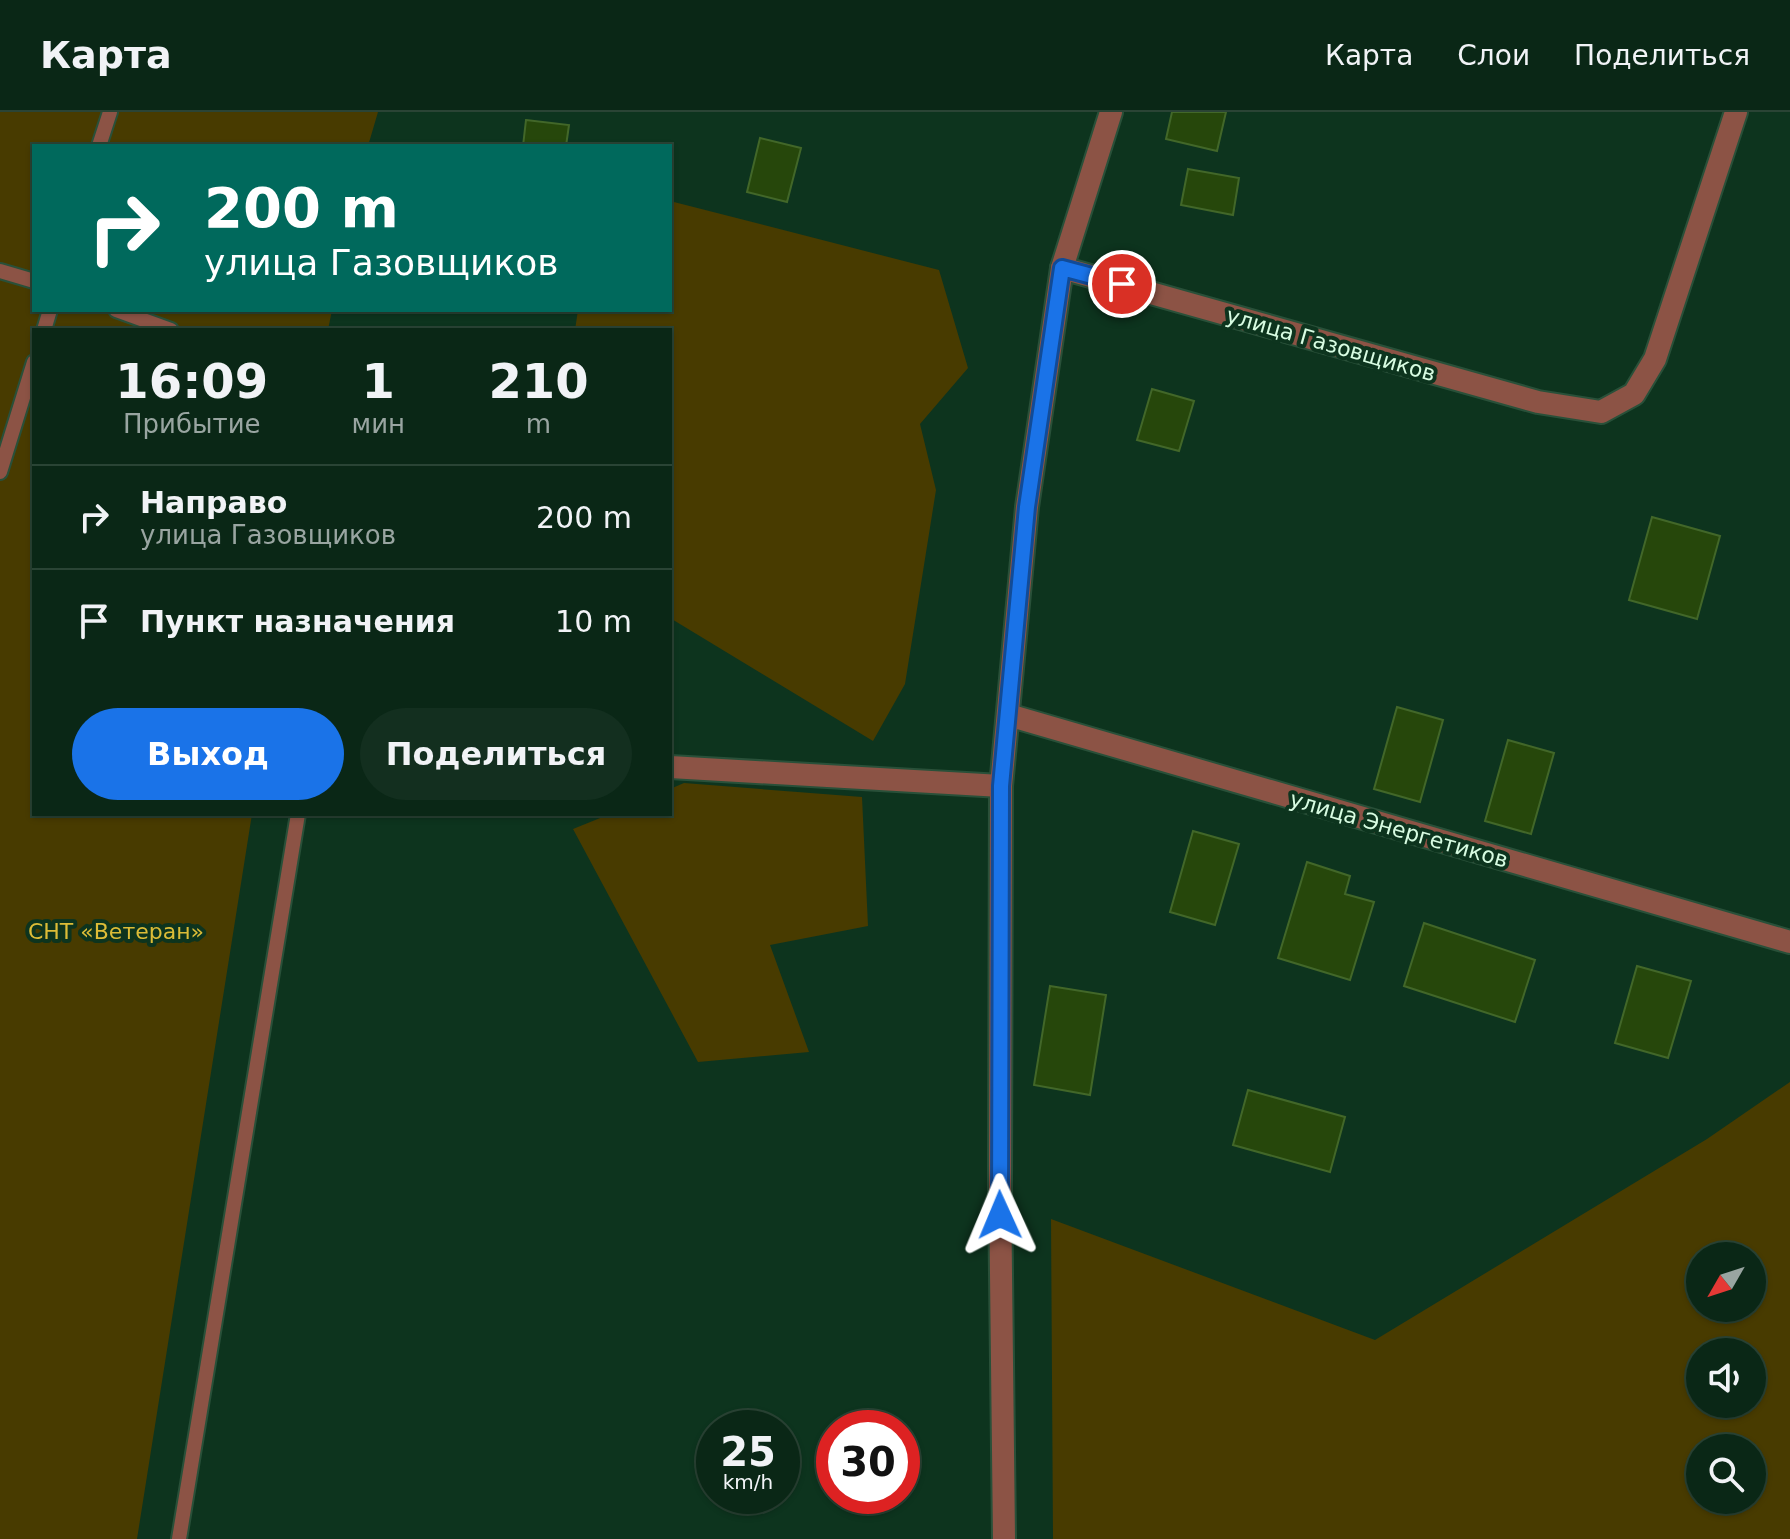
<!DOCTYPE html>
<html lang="ru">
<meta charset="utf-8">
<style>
:root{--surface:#0a2716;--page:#132f1f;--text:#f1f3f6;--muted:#99a5a1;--line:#2a4435;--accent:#1a73e8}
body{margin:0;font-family:"DejaVu Sans",sans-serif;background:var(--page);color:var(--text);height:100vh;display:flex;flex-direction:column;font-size:30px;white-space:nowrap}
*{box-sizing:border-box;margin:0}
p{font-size:26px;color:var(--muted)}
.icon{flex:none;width:44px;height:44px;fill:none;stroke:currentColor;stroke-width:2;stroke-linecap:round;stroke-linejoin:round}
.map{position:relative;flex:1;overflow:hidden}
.drawer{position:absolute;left:32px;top:216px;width:640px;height:488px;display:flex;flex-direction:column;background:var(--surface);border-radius:0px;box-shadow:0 2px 6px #0004,0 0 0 2px var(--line)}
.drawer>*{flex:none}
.hud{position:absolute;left:32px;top:32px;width:640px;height:168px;border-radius:0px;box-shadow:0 2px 6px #0004,0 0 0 2px var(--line);background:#00695c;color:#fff;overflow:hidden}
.needle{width:52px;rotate:231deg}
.tools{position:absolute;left:1686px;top:1130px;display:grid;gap:16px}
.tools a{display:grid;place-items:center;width:80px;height:80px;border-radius:50%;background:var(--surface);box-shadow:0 2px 6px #0004,0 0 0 2px var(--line);font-size:40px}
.speed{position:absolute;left:696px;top:1298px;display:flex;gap:16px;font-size:40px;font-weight:700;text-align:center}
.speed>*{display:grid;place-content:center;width:104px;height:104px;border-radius:50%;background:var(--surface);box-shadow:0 2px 6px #0004,0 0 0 2px var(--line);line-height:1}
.speed small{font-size:20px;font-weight:400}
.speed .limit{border:12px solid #d22;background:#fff;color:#111}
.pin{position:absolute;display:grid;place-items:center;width:68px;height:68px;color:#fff;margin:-34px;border:4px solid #fff;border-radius:50%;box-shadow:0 2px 8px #0007}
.me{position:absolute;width:88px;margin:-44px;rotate:359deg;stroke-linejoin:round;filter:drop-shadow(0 0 6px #0008)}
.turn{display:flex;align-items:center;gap:28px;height:168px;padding:0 40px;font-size:36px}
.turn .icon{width:104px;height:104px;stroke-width:2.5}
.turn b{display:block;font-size:56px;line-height:68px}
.eta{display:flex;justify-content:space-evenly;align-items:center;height:136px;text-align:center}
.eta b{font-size:48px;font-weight:700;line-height:56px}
.button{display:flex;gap:16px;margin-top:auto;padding:16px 40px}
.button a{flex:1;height:92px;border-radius:48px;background:var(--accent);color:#fff;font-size:32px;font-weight:700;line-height:92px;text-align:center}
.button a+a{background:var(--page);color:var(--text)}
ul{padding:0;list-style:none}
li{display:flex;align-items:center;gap:24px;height:104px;padding:0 40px;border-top:2px solid var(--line)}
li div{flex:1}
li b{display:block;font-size:30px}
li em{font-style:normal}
header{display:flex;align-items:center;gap:48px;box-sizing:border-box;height:112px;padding:0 40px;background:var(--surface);border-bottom:2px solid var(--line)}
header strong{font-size:38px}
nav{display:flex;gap:44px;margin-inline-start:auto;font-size:28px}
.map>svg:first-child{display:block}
.green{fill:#483b00;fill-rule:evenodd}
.building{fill:#26470b;stroke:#426729;stroke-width:2}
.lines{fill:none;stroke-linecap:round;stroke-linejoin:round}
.service-casing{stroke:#295039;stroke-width:18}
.minor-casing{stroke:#295039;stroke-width:26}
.service{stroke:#8c5345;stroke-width:14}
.minor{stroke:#8c5345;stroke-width:22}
.route-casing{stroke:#114b97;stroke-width:20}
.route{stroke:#1a73e8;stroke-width:14}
.labels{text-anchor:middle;stroke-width:8;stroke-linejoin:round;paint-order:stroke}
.street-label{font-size:22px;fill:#d8fce2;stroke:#0d341e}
.park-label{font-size:22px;fill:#dcbc37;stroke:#0d341e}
</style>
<header>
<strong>Карта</strong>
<nav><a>Карта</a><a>Слои</a><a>Поделиться</a></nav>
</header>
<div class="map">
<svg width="1790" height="1427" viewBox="0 0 1790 1427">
<rect width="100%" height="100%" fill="#0d341e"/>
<g class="green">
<polygon points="0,0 378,0 368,34 34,34 34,198 332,198 328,218 34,218 34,702 252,702 137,1427 0,1427"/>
<polygon points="670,89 939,158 968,256 920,312 936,378 905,572 873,629 670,506 670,218 575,218 578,198 670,198"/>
<polygon points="684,671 862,685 868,814 770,833 809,940 698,950 573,717 610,702 670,702 670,677"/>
<path d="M1790,970V1427H1053L1051,1107L1375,1228L1707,1027ZM1700,1144H1752V1196H1700ZM1700,1240H1752V1292H1700ZM1700,1336H1752V1388H1700Z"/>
</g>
<g class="building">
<polygon points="1172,0 1226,0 1217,39 1166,27"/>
<polygon points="526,8 569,13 566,34 523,34"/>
<polygon points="760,26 801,36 787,90 747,80"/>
<polygon points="1188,57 1239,66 1233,103 1181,93"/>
<polygon points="1152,277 1194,289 1179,339 1137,328"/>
<polygon points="1652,405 1720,424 1697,507 1629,488"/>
<polygon points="1397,595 1443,608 1420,690 1374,677"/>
<polygon points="1508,628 1554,641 1531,722 1485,709"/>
<polygon points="1193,719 1239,732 1215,813 1170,800"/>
<polygon points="1307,750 1350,764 1345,782 1374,790 1350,868 1278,846"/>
<polygon points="1424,811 1535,848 1515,910 1404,874"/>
<polygon points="1637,854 1691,869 1668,946 1615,931"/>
<polygon points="1050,874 1106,883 1090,983 1034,973"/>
<polygon points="1248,978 1345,1005 1330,1060 1233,1033"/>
</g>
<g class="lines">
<g class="service-casing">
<g id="service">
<polyline points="99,34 110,0"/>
<polyline points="0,159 34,169"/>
<polyline points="116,198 171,218"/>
<polyline points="44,218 50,198"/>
<polyline points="0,360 34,250"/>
<polyline points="179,1427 298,702"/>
</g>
</g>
<g class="minor-casing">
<g id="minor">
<polyline points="1062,156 1538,290 1601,300 1634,282 1655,247 1736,0"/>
<polyline points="1008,603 1790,830"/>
<polyline points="670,655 1001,674"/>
<polyline points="1004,1427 1000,1073 1001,674 1027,395 1062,156 1111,0"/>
</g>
</g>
<use href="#service" class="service"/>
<use href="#minor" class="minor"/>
</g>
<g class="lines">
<g class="route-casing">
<polyline id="route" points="1000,1103 1001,674 1027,395 1062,156 1122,172"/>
</g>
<use href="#route" class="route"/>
</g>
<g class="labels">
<g class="street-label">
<text transform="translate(1331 232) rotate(16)" y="8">улица Газовщиков</text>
<text transform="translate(1399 717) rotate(16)" y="8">улица Энергетиков</text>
</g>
<g class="park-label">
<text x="116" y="827">СНТ «Ветеран»</text>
</g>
</g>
</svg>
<div class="tools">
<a><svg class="needle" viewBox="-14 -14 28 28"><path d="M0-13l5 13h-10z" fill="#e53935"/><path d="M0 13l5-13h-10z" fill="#99a5a1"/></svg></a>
<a><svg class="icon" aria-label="sound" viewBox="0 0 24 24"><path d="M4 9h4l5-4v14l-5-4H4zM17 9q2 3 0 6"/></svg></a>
<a><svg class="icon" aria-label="search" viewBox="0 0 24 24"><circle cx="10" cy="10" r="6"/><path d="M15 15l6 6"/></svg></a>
</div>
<div class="speed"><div>25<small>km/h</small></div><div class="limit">30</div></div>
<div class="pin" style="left:1122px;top:172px;background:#d93025"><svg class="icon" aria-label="arrive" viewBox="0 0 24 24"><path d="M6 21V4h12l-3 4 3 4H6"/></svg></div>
<svg class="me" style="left:1000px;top:1103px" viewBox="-20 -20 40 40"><path d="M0-17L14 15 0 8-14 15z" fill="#1a73e8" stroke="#fff" stroke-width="4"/></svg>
<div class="hud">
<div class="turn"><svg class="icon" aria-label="right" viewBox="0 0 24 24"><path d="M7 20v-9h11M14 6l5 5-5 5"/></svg><div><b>200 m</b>улица Газовщиков</div></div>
</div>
<section class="drawer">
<div class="eta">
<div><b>16:09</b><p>Прибытие</p></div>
<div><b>1</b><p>мин</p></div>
<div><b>210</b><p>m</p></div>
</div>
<ul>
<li><svg class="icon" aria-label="right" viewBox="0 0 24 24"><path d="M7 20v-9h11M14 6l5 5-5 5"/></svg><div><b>Направо</b><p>улица Газовщиков</p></div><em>200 m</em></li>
<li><svg class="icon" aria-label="arrive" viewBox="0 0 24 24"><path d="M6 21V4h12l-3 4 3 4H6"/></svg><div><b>Пункт назначения</b></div><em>10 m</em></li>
</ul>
<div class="button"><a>Выход</a><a>Поделиться</a></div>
</section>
</div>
